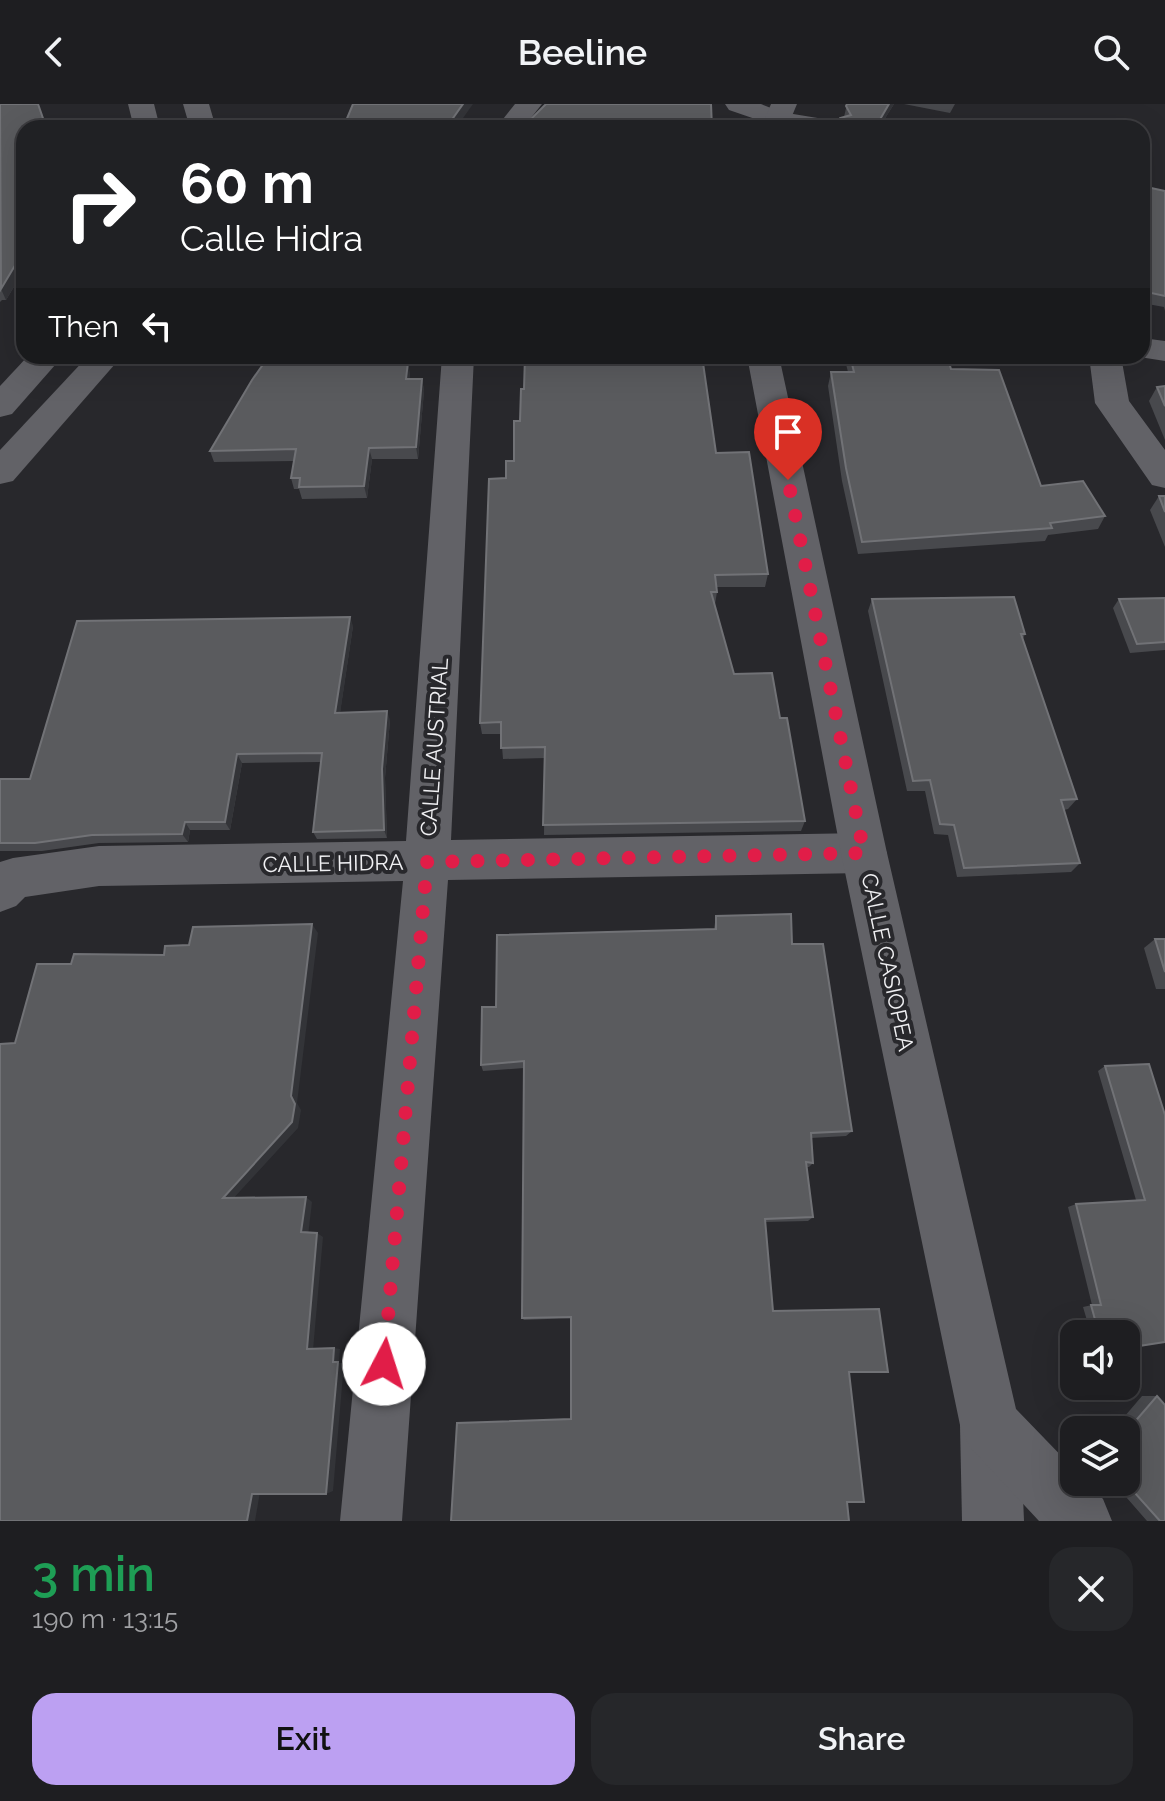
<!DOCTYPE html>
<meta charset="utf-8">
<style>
:root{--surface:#1e1e21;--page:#26272a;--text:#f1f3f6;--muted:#a1a2a5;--line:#3c3c3f;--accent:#bca0f2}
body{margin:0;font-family:Raleway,sans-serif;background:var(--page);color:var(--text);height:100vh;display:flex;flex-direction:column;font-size:30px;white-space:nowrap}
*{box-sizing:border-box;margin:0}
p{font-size:26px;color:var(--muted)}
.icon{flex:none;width:44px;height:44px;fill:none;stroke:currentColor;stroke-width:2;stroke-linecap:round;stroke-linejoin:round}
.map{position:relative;height:1417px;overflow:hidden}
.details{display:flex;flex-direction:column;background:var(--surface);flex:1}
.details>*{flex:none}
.top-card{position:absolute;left:16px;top:16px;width:1134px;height:244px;border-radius:24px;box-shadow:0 8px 32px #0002,0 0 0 2px var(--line);background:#202124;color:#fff;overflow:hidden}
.buttons{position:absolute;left:1060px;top:1216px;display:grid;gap:16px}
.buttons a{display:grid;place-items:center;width:80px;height:80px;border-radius:16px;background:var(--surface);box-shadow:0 8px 32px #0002,0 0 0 2px var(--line);font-size:40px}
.pin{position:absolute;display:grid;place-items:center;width:68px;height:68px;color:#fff;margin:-82px -34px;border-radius:50% 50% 50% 0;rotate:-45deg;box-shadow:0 0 8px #0007}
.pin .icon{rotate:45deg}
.me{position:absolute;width:88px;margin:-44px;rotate:5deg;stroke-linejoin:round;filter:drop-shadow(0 0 6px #0008)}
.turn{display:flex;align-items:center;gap:28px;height:168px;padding:0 32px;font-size:36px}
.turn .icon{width:104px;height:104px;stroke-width:2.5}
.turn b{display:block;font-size:56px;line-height:68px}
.then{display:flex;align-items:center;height:76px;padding:0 32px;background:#0003;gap:16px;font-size:30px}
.round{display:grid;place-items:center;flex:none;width:84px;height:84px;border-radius:24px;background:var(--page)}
.headline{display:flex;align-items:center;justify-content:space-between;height:136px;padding:0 32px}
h1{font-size:48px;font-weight:600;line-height:60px;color:#1e9e55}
.button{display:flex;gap:16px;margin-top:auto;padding:16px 32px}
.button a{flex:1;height:92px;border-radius:24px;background:var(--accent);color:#111;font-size:32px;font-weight:600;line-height:92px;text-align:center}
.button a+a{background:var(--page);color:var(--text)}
header{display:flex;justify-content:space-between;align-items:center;height:104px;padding:0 32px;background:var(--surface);font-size:36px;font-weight:600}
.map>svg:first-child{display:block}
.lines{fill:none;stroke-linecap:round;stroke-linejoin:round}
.street{fill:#626267;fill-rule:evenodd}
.secondary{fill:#626267;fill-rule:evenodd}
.wall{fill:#48494d}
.shaded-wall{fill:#333438}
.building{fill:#5a5b5e;stroke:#717276;stroke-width:2}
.route{stroke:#e11d48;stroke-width:14;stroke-dasharray:0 25.2}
.labels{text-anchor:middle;stroke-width:8;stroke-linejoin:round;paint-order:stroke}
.street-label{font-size:22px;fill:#f0f0f3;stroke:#28282c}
</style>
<header><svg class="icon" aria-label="back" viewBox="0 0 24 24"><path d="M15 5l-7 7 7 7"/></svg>Beeline<svg class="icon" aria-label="search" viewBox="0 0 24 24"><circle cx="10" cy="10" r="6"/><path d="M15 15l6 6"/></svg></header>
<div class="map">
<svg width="1165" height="1417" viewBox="0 0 1165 1417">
<rect width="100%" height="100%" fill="#28282c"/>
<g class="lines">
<g class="street">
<polygon points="515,0 542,0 523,24 496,24"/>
<polygon points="725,0 761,0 781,8 842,18 845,24 781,24 729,6"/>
<polygon points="1142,234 1165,237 1165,257 1133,252 1142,252"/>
<polygon points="442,252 474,252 451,736 864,729 880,735 887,749 880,763 864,769 448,776 402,1417 340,1417 403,777 99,782 25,793 16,802 0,808 0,758 13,754 99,742 406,737"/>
<polygon points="1089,252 1121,252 1129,297 1165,346 1165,384 1152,381 1095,299"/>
<polygon points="990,1291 1011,1300 1020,1321 1024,1417 962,1417 960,1321 969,1300"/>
</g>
<g class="secondary">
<polygon points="128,0 154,0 160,24 134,24"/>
<polygon points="183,0 209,0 216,24 190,24"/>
<polygon points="771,0 797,0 787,24 761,24"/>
<polygon points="28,252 63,252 12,310 0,313 0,282"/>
<polygon points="88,252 122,252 13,377 0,380 0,346"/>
<polygon points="747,252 779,252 887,749 1016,1305 1074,1365 1074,1378 1086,1378 1103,1395 1112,1417 1039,1417 969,1342 960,1321 841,749"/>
</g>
</g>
<g class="wall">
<polygon points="0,0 24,24 24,166 6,196 2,196 0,198"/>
<polygon points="847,0 894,0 879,24 834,24 844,13"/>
<polygon points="904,0 955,0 950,9"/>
<polygon points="1142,82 1165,87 1165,207 1164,203 1142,199"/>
<polygon points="269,252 386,252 385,258 410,269 409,275 422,275 424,287 418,355 372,355 367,394 302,395 299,385 294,385 291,374 294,357 214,358 210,347"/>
<polygon points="844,252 947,252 951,265 1041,382 1105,412 1098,425 1048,431 1045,437 858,450 842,377 828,282 831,268 848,268"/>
<polygon points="1165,282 1165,336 1149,297 1157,283"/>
<polygon points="524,285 716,349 768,470 765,483 717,483 717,488 715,500 714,500 734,570 780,614 805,717 801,727 544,731 545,654 503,655 501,630 482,630 480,619 506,374 514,357"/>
<polygon points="1159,392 1165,392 1165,443 1150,406"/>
<polygon points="1165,494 1165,546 1130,549 1113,504 1119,495"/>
<polygon points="872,495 1025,530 1023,535 1077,695 1068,705 1064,706 1080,759 1071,768 957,773 948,731 934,730 925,687 907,687 868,507"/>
<polygon points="353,522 340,608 390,616 385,674 387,734 317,735 313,728 321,658 242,659 230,726 190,726 188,738 99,739 42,747 0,747 0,675 30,675"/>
<polygon points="716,812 792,840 852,1027 846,1032 811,1034 813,1059 809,1063 807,1063 813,1113 808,1117 765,1118 773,1207 888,1268 849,1268 571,1314 571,1214 524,1216 522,1214 524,964 483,967 481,961 496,903 714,825"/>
<polygon points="1155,835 1165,835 1165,885 1156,885 1144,844"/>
<polygon points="1105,962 1165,1011 1126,1230 1091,1230 1083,1203 1092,1201 1068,1103 1076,1100 1136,1096 1098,967"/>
<polygon points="1142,1292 1157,1292 1165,1417 1147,1417 1113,1378 1126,1378 1126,1326 1113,1326"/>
</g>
<g class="shaded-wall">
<polygon points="463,0 473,0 456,24 446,24"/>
<polygon points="889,0 894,0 879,24 875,24"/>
<polygon points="24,144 24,166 6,196 1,185"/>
<polygon points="408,258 410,269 408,287 406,275"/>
<polygon points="422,275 424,287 418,355 416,343"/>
<polygon points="369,344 372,355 367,394 364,382"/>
<polygon points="350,513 353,522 339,617 335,609"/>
<polygon points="387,607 390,616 385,674 387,734 384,726 382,665"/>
<polygon points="237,650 242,659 230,726 225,718"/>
<polygon points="185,718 190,726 188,738 182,730"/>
<polygon points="312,820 318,829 297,999 301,1006 298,1024 230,1098 223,1094 291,992"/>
<polygon points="306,1093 312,1098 308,1132 301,1128"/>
<polygon points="317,1129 323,1133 313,1246 307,1245"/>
<polygon points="334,1244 340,1245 339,1259 344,1259 333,1387 326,1390"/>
<polygon points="260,1388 255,1417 247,1417 252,1390"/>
</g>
<g class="building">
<polygon points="0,0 38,0 46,23 46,24 24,24 24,144 23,148 1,185"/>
<polygon points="353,0 463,0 446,24 343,24"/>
<polygon points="546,0 711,0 712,24 522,24"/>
<polygon points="847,0 889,0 875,24 834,24 840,14 851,11 846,2"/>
<polygon points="1142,82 1165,87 1165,192 1142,187"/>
<polygon points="269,252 382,252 382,258 408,258 406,275 422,275 416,343 369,344 364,382 299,383 300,374 291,374 296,345 210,347 252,276"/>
<polygon points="525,252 702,252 716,349 749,348 768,470 715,471 717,488 711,488 734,570 772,569 780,614 787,614 805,717 543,721 545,643 501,644 501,618 480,619 489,375 506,374 506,357 514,357 514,317 520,317 521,285 524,285"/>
<polygon points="850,252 947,252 951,265 999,266 1041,382 1083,377 1105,412 1050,419 1052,424 862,438 846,364 831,268 854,268"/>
<polygon points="1165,282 1165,302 1157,283"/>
<polygon points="1159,392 1165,392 1165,408"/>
<polygon points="1014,493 1025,530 1021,530 1077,695 1061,696 1080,759 964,764 954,721 940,720 930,676 913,677 872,495"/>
<polygon points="1165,494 1165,538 1137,540 1119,495"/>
<polygon points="350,513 335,609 387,607 382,665 384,726 313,728 322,649 237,650 225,718 185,718 182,730 92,731 35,739 0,739 0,675 30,675 77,517"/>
<polygon points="791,810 792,840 823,840 852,1027 811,1029 813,1059 806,1058 813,1113 765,1115 773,1207 879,1205 888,1268 849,1268 864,1398 847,1398 849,1417 451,1417 457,1319 571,1315 571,1213 522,1214 524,957 481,961 482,903 496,903 497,831 716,825 716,812"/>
<polygon points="312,820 291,992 295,1000 292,1018 223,1094 306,1093 301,1128 317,1129 307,1245 334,1244 333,1258 338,1258 326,1390 252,1390 247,1417 0,1417 0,940 15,939 37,860 71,860 74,850 164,851 165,842 189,841 193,823"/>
<polygon points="1155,835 1165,835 1165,868"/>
<polygon points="1149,960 1165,1011 1165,1238 1126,1244 1126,1230 1099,1230 1091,1201 1101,1201 1076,1100 1145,1096 1105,962"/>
<polygon points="1157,1292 1165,1301 1165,1417 1160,1417 1125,1378 1126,1328"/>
</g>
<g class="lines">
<polyline class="route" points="384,1260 427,758 864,749 788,376"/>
</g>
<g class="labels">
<g class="street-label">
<text transform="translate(434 643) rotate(-86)" y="8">CALLE AUSTRIAL</text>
<text transform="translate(333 759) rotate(-1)" y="8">CALLE HIDRA</text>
<text transform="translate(888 858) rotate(78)" y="8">CALLE CASIOPEA</text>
</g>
</g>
</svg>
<div class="buttons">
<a><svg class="icon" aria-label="sound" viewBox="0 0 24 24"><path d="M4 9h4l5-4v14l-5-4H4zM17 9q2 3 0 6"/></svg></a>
<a><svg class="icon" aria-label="layers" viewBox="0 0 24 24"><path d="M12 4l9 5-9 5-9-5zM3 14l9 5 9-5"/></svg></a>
</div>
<div class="pin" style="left:788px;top:376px;background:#d93025"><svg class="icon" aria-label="arrive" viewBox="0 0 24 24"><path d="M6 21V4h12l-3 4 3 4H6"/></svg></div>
<svg class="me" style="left:384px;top:1260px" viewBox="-20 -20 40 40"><circle r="19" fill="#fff"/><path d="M0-13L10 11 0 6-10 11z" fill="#e11d48"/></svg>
<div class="top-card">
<div class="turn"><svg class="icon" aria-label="right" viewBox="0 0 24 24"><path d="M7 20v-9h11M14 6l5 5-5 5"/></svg><div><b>60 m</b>Calle Hidra</div></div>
<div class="then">Then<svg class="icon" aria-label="left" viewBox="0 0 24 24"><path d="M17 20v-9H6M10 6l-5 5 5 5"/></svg></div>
</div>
</div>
<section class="details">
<div class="headline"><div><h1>3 min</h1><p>190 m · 13:15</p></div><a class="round"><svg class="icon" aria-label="close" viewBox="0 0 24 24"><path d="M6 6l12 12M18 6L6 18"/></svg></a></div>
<div class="button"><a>Exit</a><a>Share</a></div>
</section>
